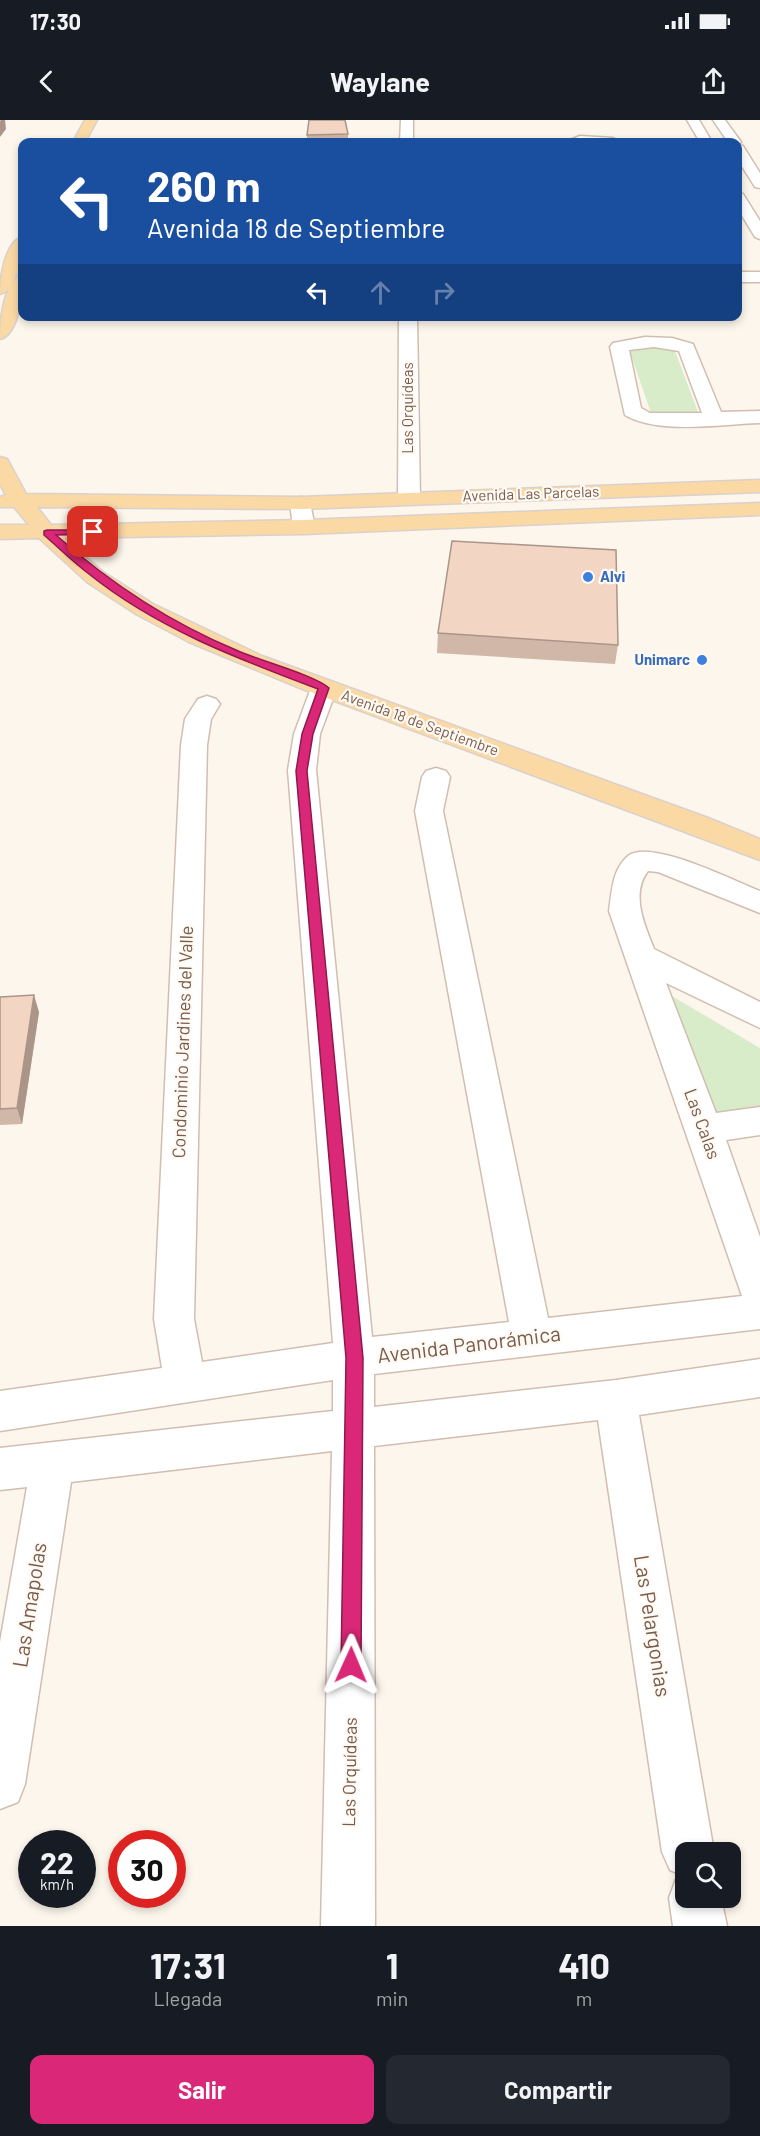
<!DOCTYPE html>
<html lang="es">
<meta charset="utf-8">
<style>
:root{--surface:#171b24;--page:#242831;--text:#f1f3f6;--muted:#9ea1a6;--accent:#db2777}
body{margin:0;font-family:Barlow,sans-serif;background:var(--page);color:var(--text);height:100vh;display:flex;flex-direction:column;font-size:22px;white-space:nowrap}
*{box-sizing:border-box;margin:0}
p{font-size:20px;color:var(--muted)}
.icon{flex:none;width:33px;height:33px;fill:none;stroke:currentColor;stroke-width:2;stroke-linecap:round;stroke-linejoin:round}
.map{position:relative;height:1806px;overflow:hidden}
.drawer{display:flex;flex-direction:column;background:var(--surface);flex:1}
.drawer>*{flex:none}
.top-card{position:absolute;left:18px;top:18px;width:724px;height:183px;border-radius:12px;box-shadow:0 3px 9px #0003;background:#1a4fa0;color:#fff;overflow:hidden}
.controls{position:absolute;left:675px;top:1722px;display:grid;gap:12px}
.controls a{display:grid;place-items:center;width:66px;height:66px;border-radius:12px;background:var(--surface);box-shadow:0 3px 9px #0003;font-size:30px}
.speed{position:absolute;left:18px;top:1710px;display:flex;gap:12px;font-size:30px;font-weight:700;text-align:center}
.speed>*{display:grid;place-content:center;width:78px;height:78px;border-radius:50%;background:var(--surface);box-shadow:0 3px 9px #0003;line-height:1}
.speed small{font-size:15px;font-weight:400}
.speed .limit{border:9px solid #d22;background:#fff;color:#111}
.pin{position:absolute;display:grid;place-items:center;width:51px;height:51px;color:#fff;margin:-26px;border-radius:12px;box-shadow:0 3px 9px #0006}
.me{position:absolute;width:66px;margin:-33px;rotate:1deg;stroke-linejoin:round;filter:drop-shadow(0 0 4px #0008)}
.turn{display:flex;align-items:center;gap:21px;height:126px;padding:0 30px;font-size:27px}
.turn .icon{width:78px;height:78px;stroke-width:2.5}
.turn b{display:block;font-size:42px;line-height:51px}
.lanes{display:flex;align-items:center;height:57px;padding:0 30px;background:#0003;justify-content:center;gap:30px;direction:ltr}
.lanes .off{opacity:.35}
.eta{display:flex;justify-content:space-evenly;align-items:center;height:102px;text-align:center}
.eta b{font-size:36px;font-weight:700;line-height:42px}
.button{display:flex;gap:12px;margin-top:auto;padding:12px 30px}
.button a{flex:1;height:69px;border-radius:12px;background:var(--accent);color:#fff;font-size:24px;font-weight:700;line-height:69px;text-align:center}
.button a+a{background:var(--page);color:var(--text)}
.status{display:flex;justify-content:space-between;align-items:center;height:42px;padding:0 30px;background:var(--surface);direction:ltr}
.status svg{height:16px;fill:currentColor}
header{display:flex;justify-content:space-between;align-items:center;height:78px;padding:0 30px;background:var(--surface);font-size:27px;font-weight:700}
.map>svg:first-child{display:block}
.green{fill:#d8ecc9}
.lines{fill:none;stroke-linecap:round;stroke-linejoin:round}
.minor-casing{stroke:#d1beb0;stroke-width:3}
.major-casing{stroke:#dad1cd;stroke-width:3}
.minor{fill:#fff;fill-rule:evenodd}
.major{fill:#fbd9a5;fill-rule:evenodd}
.wall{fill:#d1b7a8}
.shaded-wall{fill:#aa9588}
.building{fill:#f3d5c3;stroke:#aa9588;stroke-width:1.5}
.route{fill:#db2777;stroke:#8e194d;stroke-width:1.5}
.shop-dot{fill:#3f7fe0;stroke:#fffaf3;stroke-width:2}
.labels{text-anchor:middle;stroke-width:4.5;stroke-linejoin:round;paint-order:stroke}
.far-street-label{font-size:15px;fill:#7a5c4d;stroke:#fffaf3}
.far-shop-label{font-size:15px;font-weight:bold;fill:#366cbe;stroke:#fffaf3;text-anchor:start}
.street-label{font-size:18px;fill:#7a5c4d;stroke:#fffaf3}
.near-street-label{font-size:21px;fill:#7a5c4d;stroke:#fffaf3}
</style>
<div class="status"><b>17:30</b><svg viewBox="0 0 49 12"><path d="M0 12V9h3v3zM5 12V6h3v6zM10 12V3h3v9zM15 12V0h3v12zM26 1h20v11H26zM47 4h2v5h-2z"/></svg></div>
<header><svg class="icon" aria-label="back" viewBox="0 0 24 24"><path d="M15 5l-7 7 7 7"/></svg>Waylane<svg class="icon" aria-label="share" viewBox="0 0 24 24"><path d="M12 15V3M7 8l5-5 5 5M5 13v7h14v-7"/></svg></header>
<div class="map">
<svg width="760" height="1806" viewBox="0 0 760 1806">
<rect width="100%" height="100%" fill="#fdf6ec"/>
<g class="green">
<polygon points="673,226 698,292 651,293 629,229"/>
<polygon points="660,869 760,928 760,988 714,994"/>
</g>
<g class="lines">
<g class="minor-casing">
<g id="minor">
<polygon points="401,0 413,0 413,22 400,22"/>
<polygon points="687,0 699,0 712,22 700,22"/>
<polygon points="713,0 725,0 741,22 738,25 743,26 760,53 760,68 755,67 738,40 738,22 728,22"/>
<polygon points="580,16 613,18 620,22 565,22"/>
<polygon points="738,73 743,74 760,101 760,119 755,117 738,89"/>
<rect x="738" y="152" width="22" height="10"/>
<polygon points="399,196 417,196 420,379 417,384 401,384 398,379"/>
<path d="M645,217L672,218L693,224L721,292L760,291V303C722,304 658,315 625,295L610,227L613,223ZM654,227L679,231L702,293H650L641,288L629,230Z"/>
<polygon points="301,377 309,378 315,407 312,412 296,412 293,407 290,383 293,378"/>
<path d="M324,560L333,563L337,568L320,614L316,650L372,1217L509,1202L415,691L422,657L426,651L436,648L446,651L450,657L443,691L548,1198L742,1176L609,791C612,771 612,750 628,736C650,718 736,762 760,771V793L658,752L648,751C630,774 645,806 654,829L760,882V908L666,863L716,993L760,987V1015L726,1020L760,1117V1209L374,1254V1287L616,1260L760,1239V1277L639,1295L714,1732H686V1778H721L727,1806H673L669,1778L676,1759L684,1756L670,1750L662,1732L598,1300L374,1326L375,1806H321L332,1331L71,1362L25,1664L18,1682L0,1689V1522L27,1367L0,1370V1328L333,1291V1260L0,1311V1271L162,1248L154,1199L181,625L185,599L198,579L207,576L216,579L220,584L211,599L207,625L194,1199L202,1242L333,1223L288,650L294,614L311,568L315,563Z"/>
</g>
</g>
<g class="major-casing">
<g id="major">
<polygon points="85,0 97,0 85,22 73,22"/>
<path d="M22,117C24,132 17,170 0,174C0,159 5,122 22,117Z"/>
<path d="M22,156C24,172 18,215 0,219C0,203 3,161 22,156Z"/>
<polygon points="0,337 7,339 26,374 301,377 760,360 760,372 301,389 37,387 51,405 304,400 760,383 760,395 304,414 63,418 103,452 153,484 262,536 708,698 760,719 760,740 300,568 189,522 136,494 87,462 39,418 0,419 0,405 29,405 14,387 0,387 0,377 6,375 0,364"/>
</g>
</g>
<use href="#minor" class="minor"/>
<use href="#major" class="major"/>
</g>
<g class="wall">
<polygon points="348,14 348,22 307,22 307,15"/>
<polygon points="438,513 618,525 615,544 437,533"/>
<polygon points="0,877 39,892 22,1004 0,1005"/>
</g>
<g class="shaded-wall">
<polygon points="1,0 5,0 6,9 0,17 0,1"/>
<polygon points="34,875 39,892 22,1004 17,988"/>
</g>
<g class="building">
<polygon points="309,0 345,0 348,14 307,15"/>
<polygon points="452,421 616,430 618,525 438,513"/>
<polygon points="34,875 17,988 0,989 0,877"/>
</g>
<path class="route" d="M47,410H96L97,412L93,414L56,415C110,463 169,502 236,530C257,540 315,555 329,568L313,614L307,651L363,1238L361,1545L358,1552L351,1555L344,1552L341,1545L346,1238L296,651L302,614L318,569C238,539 156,508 89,454C73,442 59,428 44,415V411Z"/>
<g class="shop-dot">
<circle cx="588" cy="457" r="6"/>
<circle cx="702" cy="540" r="6"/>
</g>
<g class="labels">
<g class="far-street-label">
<text transform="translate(408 288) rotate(-90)" y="5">Las Orquídeas</text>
<text transform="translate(531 374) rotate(-2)" y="5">Avenida Las Parcelas</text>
<text transform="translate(420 603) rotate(20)" y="5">Avenida 18 de Septiembre</text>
</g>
<g class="far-shop-label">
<text x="600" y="462">Alvi</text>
<text x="690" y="545" text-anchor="end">Unimarc</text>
</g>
<g class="street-label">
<text transform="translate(183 922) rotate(-88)" y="6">Condominio Jardines del Valle</text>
<text transform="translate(702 1004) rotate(70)" y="6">Las Calas</text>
<text transform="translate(350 1652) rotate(-89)" y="6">Las Orquídeas</text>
</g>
<g class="near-street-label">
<text transform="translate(469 1225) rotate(-7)" y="7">Avenida Panorámica</text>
<text transform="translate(30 1485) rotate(-81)" y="7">Las Amapolas</text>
<text transform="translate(652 1506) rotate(81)" y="7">Las Pelargonias</text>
</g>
</g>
</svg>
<div class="controls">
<a><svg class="icon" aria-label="search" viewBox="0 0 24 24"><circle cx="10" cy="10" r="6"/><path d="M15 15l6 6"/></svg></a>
</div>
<div class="speed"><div>22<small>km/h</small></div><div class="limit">30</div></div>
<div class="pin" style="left:93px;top:412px;background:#d93025"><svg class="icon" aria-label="arrive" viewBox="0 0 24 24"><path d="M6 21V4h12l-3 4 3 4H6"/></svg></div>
<svg class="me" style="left:351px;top:1545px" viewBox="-20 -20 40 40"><path d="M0-17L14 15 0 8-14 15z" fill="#db2777" stroke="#fff" stroke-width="4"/></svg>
<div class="top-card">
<div class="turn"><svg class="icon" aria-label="left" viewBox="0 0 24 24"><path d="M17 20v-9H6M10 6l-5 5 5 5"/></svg><div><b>260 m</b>Avenida 18 de Septiembre</div></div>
<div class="lanes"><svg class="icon" aria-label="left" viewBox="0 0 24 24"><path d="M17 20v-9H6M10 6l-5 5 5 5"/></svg><svg class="icon off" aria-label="ahead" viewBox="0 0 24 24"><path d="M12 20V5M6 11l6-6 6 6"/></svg><svg class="icon off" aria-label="right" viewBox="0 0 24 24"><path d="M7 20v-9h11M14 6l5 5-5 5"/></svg></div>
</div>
</div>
<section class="drawer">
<div class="eta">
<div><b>17:31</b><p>Llegada</p></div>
<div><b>1</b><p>min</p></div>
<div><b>410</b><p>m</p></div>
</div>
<div class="button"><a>Salir</a><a>Compartir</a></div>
</section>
